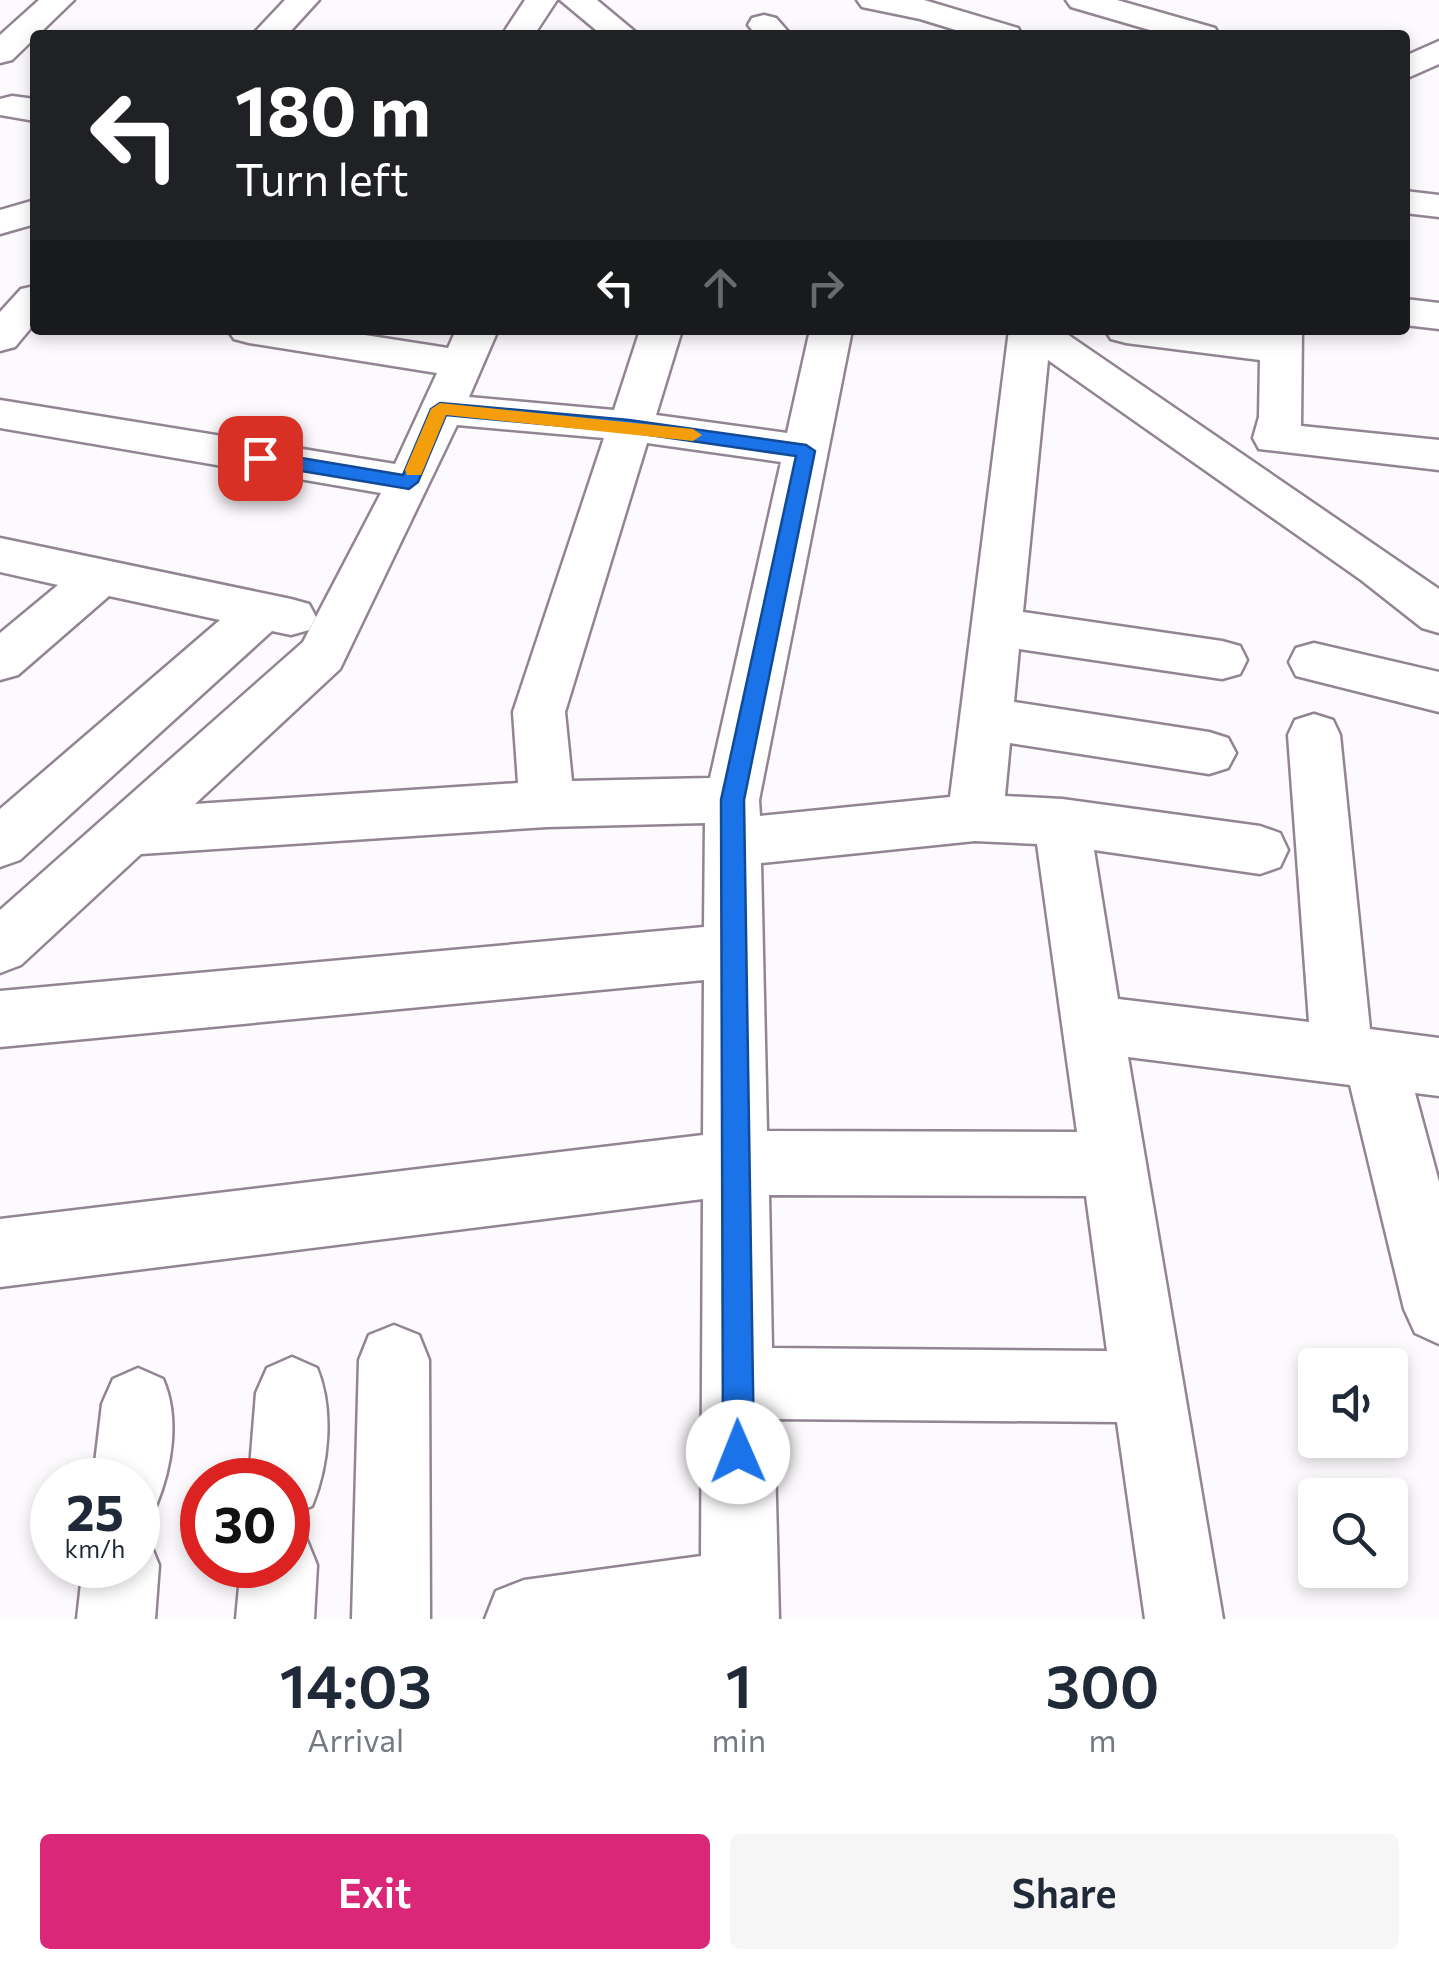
<!DOCTYPE html>
<style>
:root{--surface:#fff;--page:#f6f6f7;--text:#1f2937;--muted:#747a83;--accent:#db2777}
body{margin:0;font-family:Commissioner,sans-serif;background:var(--page);color:var(--text);height:100vh;display:flex;flex-direction:column;font-size:38px;white-space:nowrap}
*{box-sizing:border-box;margin:0}
p{font-size:32px;color:var(--muted)}
.icon{flex:none;width:55px;height:55px;fill:none;stroke:currentColor;stroke-width:2;stroke-linecap:round;stroke-linejoin:round}
.map{position:relative;height:1619px;overflow:hidden}
.side{display:flex;flex-direction:column;background:var(--surface);flex:1}
.side>*{flex:none}
.hud{position:absolute;left:30px;top:30px;width:1380px;height:305px;border-radius:10px;box-shadow:0 5px 15px #0003;background:#202124;color:#fff;overflow:hidden}
.buttons{position:absolute;left:1298px;top:1348px;display:grid;gap:20px}
.buttons a{display:grid;place-items:center;width:110px;height:110px;border-radius:10px;background:var(--surface);box-shadow:0 5px 15px #0003;font-size:50px}
.speed{position:absolute;left:30px;top:1458px;display:flex;gap:20px;font-size:50px;font-weight:700;text-align:center}
.speed>*{display:grid;place-content:center;width:130px;height:130px;border-radius:50%;background:var(--surface);box-shadow:0 5px 15px #0003;line-height:1}
.speed small{font-size:25px;font-weight:400}
.speed .limit{border:15px solid #d22;background:#fff;color:#111}
.pin{position:absolute;display:grid;place-items:center;width:85px;height:85px;color:#fff;margin:-42px;border-radius:20px;box-shadow:0 5px 15px #0006}
.me{position:absolute;width:110px;margin:-55px;rotate:359deg;stroke-linejoin:round;filter:drop-shadow(0 0 8px #0008)}
.turn{display:flex;align-items:center;gap:35px;height:210px;padding:0 40px;font-size:45px}
.turn .icon{width:130px;height:130px;stroke-width:2.5}
.turn b{display:block;font-size:70px;line-height:85px}
.lanes{display:flex;align-items:center;height:95px;padding:0 40px;background:#0003;justify-content:center;gap:50px;direction:ltr}
.lanes .off{opacity:.35}
.eta{display:flex;justify-content:space-evenly;align-items:center;height:170px;text-align:center}
.eta b{font-size:60px;font-weight:600;line-height:70px}
.primary-button{display:flex;gap:20px;margin-top:auto;padding:20px 40px}
.primary-button a{flex:1;height:115px;border-radius:10px;background:var(--accent);color:#fff;font-size:40px;font-weight:600;line-height:115px;text-align:center}
.primary-button a+a{background:var(--page);color:var(--text)}
.map>svg:first-child{display:block}
.lines{fill:none;stroke-linecap:round;stroke-linejoin:round}
.minor-casing{stroke:#928493;stroke-width:5}
.minor{fill:#fff;fill-rule:evenodd}
.route{fill:#1a73e8;stroke:#114b97;stroke-width:2.5}
.slow{fill:#f59e0b}
</style>
<div class="map">
<svg width="1439" height="1619" viewBox="0 0 1439 1619">
<rect width="100%" height="100%" fill="#fdfafd"/>
<g class="lines">
<g class="minor-casing">
<g id="minor">
<polygon points="39,0 74,0 12,60 0,63 0,35"/>
<polygon points="285,0 319,0 287,35 252,35"/>
<polygon points="525,0 557,0 534,35 502,35"/>
<polygon points="560,0 597,0 639,35 602,35"/>
<polygon points="857,0 924,0 1018,28 1022,35 972,35 920,19 862,7"/>
<polygon points="1066,0 1117,0 1215,28 1219,35 1167,35 1071,7"/>
<polygon points="764,15 776,18 791,35 756,35 748,25 752,18"/>
<polygon points="1439,41 1439,64 1405,79 1405,56"/>
<polygon points="12,96 35,99 35,121 0,115 0,99"/>
<polygon points="1405,191 1439,195 1439,217 1405,213"/>
<polygon points="35,200 35,224 0,234 0,210"/>
<polygon points="35,286 35,323 15,347 0,351 0,312 21,289"/>
<polygon points="1405,299 1439,303 1439,329 1405,325"/>
<path d="M228,330H333L448,348L456,330H498L469,397L614,410L640,330H682L656,415L787,433L810,330H852L759,800L760,816L950,797L1009,330H1061L1439,589V633L1422,628L1361,580L1048,360L1023,612L1222,641L1240,646L1247,660L1240,674L1222,679L1019,649L1014,702L1209,732L1228,738L1236,753L1228,768L1209,774L1010,743L1005,796L1062,799L1260,826L1280,833L1288,850L1280,867L1260,874L1094,850L1118,999L1309,1022L1288,735L1295,720L1314,714L1333,720L1340,735L1370,1029L1439,1038V1096L1415,1093L1439,1182V1344L1415,1333L1404,1309L1350,1085L1128,1057L1223,1619H1145L1117,1422L774,1419L779,1619H485L496,1591L524,1580L701,1556L703,1199L0,1287V1219L703,1135L704,980L0,1047V991L704,927L705,823L547,827L141,854L21,965L0,973V910L303,642L381,493L0,428V400L395,464L437,373L249,343L234,339ZM457,425L604,438L513,712L518,783L195,804L340,669ZM647,443L781,462L710,778L572,781L565,712ZM975,841L1037,844L1077,1132L767,1131L761,863ZM769,1195L1086,1196L1107,1351L772,1348Z"/>
<polygon points="1105,330 1228,330 1260,334 1260,330 1302,330 1301,426 1439,440 1439,470 1259,449 1253,438 1259,417 1260,360 1126,343 1111,339"/>
<polygon points="0,538 291,599 309,604 316,617 309,630 291,635 272,631 20,860 0,867 0,809 220,620 109,596 18,675 0,680 0,633 58,585 0,572"/>
<polygon points="1314,643 1439,672 1439,712 1296,676 1289,662 1296,648"/>
<polygon points="394,1325 419,1335 429,1360 430,1619 352,1619 359,1360 369,1335"/>
<path d="M292,1357L317,1368C334,1409 329,1465 312,1506L288,1516V1480H249L256,1393L267,1368Z"/>
<path d="M138,1368L163,1379C180,1418 172,1467 156,1506L138,1514V1480H93L102,1404L113,1379Z"/>
<polygon points="288,1530 306,1538 317,1565 314,1619 236,1619 241,1565 288,1565"/>
<polygon points="138,1534 148,1538 159,1565 155,1619 77,1619 83,1565 138,1565"/>
</g>
</g>
<use href="#minor" class="minor"/>
</g>
<polygon class="route" points="440,403 629,420 806,445 815,451 744,800 754,1452 749,1462 738,1467 728,1462 723,1452 721,800 796,456 629,432 446,415 418,482 409,489 260,464 251,458 260,451 403,475 431,409"/>
<polygon class="slow" points="440,403 693,429 702,435 693,441 446,415 421,475 407,475 405,470 431,409"/>
</svg>
<div class="buttons">
<a><svg class="icon" aria-label="sound" viewBox="0 0 24 24"><path d="M4 9h4l5-4v14l-5-4H4zM17 9q2 3 0 6"/></svg></a>
<a><svg class="icon" aria-label="search" viewBox="0 0 24 24"><circle cx="10" cy="10" r="6"/><path d="M15 15l6 6"/></svg></a>
</div>
<div class="speed"><div>25<small>km/h</small></div><div class="limit">30</div></div>
<div class="pin" style="left:260px;top:458px;background:#d93025"><svg class="icon" aria-label="arrive" viewBox="0 0 24 24"><path d="M6 21V4h12l-3 4 3 4H6"/></svg></div>
<svg class="me" style="left:738px;top:1452px" viewBox="-20 -20 40 40"><circle r="19" fill="#fff"/><path d="M0-13L10 11 0 6-10 11z" fill="#1a73e8"/></svg>
<div class="hud">
<div class="turn"><svg class="icon" aria-label="left" viewBox="0 0 24 24"><path d="M17 20v-9H6M10 6l-5 5 5 5"/></svg><div><b>180 m</b>Turn left</div></div>
<div class="lanes"><svg class="icon" aria-label="left" viewBox="0 0 24 24"><path d="M17 20v-9H6M10 6l-5 5 5 5"/></svg><svg class="icon off" aria-label="ahead" viewBox="0 0 24 24"><path d="M12 20V5M6 11l6-6 6 6"/></svg><svg class="icon off" aria-label="right" viewBox="0 0 24 24"><path d="M7 20v-9h11M14 6l5 5-5 5"/></svg></div>
</div>
</div>
<section class="side">
<div class="eta">
<div><b>14:03</b><p>Arrival</p></div>
<div><b>1</b><p>min</p></div>
<div><b>300</b><p>m</p></div>
</div>
<div class="primary-button"><a>Exit</a><a>Share</a></div>
</section>
